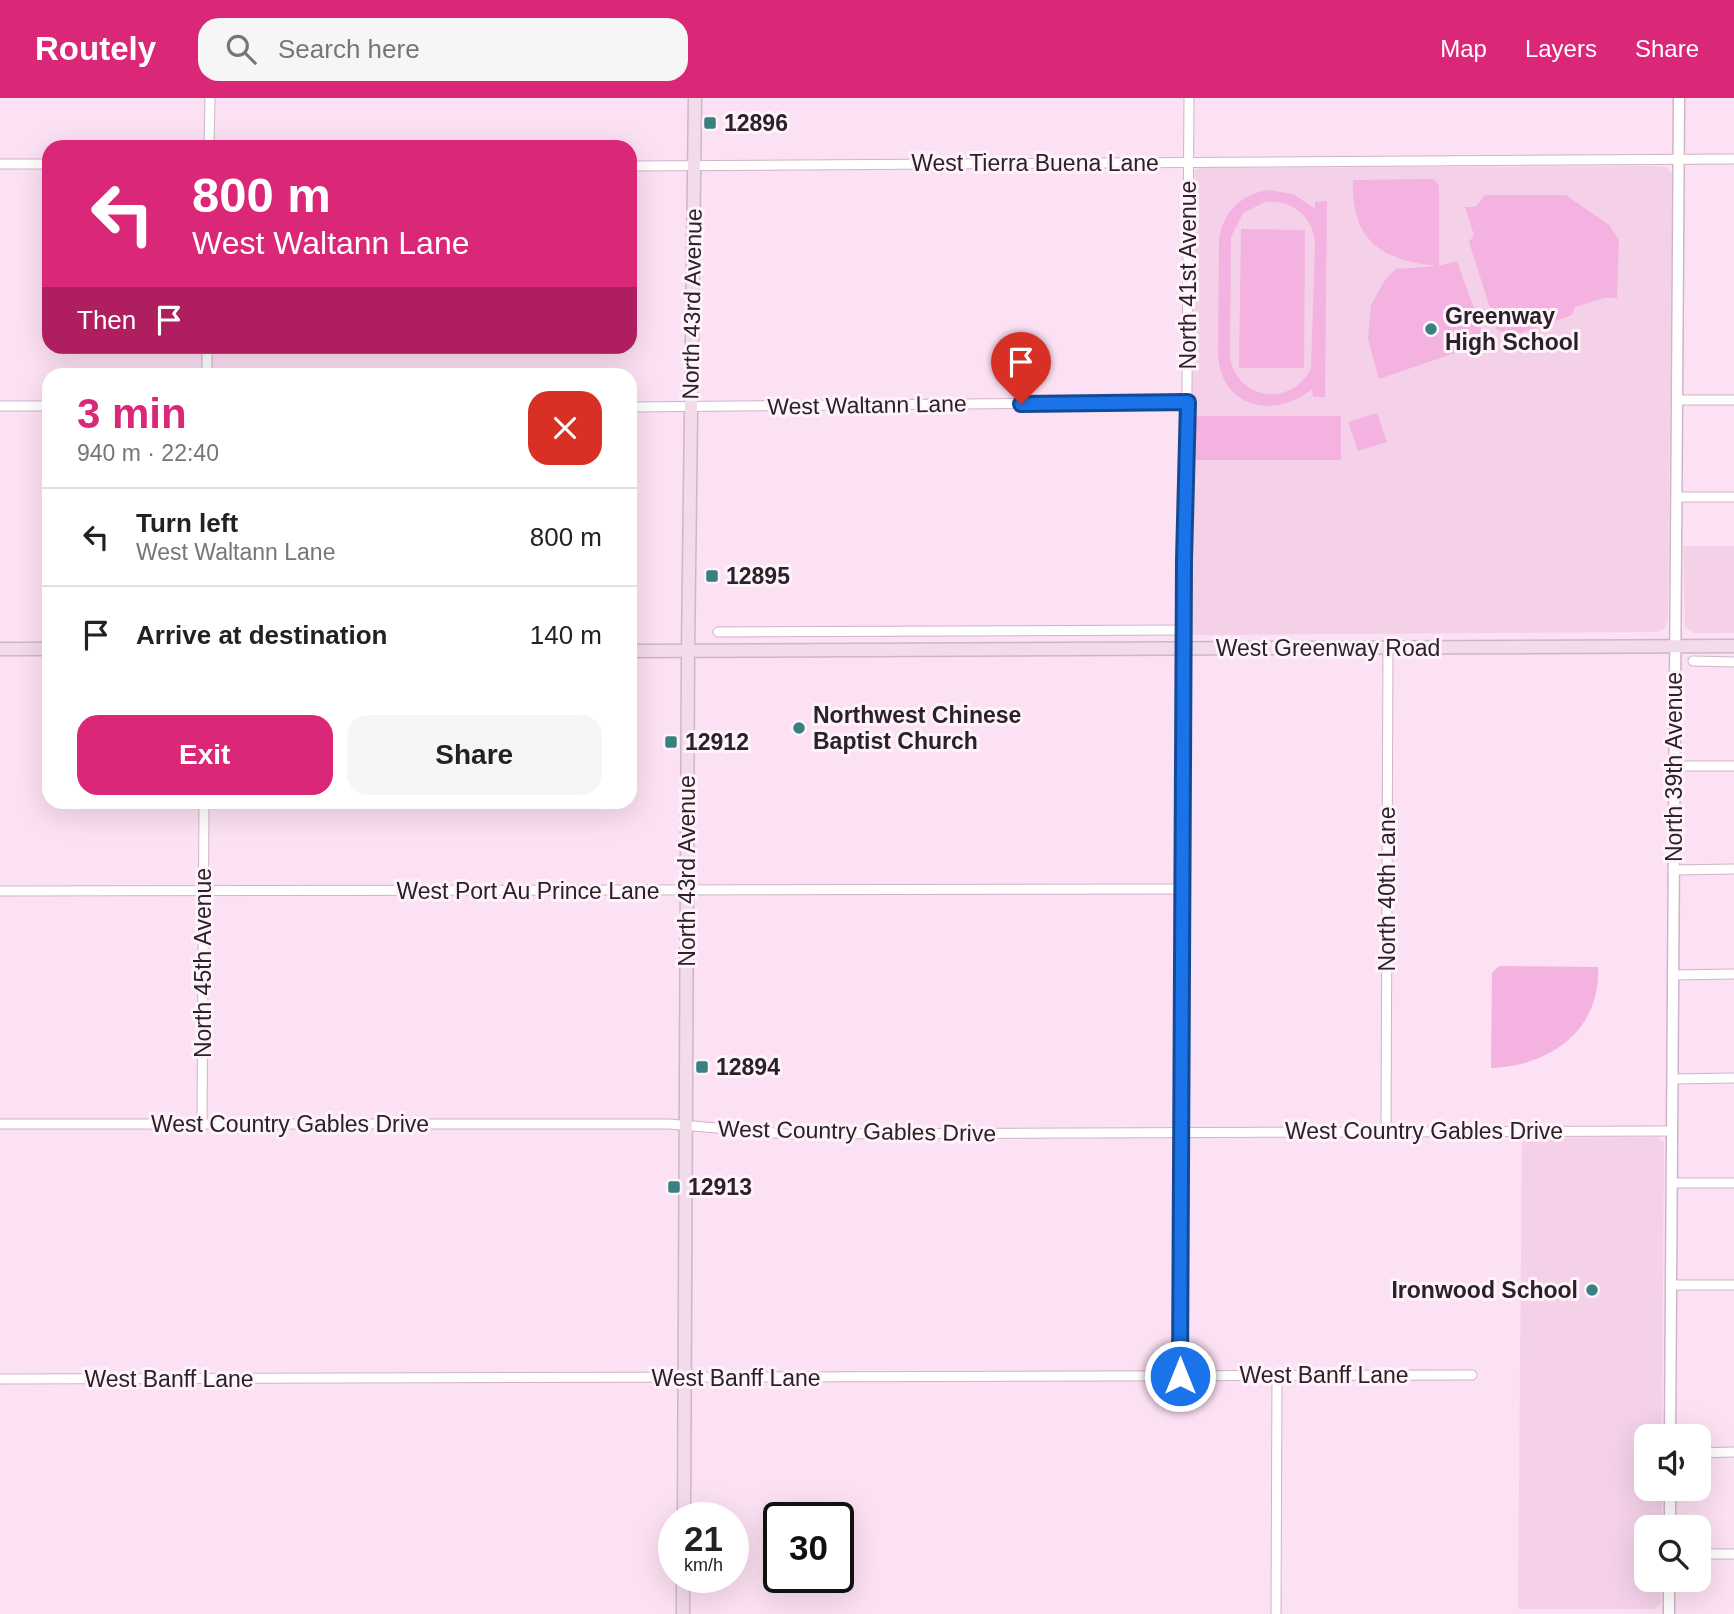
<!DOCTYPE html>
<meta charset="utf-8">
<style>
:root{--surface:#fff;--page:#f6f6f6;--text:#222;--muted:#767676;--line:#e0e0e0;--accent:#db2777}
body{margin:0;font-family:Arial,sans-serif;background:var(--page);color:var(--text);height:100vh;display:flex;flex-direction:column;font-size:26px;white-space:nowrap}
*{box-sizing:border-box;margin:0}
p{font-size:23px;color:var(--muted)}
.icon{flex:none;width:38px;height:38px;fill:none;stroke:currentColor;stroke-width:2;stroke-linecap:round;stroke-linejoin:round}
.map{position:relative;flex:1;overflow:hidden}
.side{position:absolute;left:42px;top:270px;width:595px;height:441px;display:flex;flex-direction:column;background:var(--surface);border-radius:21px;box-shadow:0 7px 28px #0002}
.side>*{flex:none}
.banner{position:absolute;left:42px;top:42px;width:595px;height:214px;border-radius:21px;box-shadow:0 7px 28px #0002;background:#db2777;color:#fff;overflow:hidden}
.controls{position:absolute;left:1634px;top:1326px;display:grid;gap:14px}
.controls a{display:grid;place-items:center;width:77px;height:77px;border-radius:14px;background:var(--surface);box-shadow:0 7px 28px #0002;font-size:35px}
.speed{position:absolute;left:658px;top:1404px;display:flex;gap:14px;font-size:35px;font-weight:700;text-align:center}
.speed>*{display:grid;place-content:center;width:91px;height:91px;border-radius:50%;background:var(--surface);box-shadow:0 7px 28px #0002;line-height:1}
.speed small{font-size:18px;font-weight:400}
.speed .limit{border:4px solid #111;border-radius:10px;background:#fff;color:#111}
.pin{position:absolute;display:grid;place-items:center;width:60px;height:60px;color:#fff;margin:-72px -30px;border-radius:50% 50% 50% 0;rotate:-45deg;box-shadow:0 0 7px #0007}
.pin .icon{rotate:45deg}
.me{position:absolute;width:77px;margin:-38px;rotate:0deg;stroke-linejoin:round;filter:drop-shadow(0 0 5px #0008)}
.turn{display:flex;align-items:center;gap:24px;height:147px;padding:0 35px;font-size:32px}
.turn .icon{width:91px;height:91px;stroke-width:2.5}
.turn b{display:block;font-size:49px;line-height:60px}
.then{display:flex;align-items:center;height:66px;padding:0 35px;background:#0003;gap:14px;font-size:26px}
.round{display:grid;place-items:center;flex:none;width:74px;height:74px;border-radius:21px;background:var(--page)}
.headline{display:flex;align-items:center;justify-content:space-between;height:119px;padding:0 35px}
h1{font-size:42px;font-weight:700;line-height:52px;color:var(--accent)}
.cta{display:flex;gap:14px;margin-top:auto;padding:14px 35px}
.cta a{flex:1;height:80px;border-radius:21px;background:var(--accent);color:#fff;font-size:28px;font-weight:700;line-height:80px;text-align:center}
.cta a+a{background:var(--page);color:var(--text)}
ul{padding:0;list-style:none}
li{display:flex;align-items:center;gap:21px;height:98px;padding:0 35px;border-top:2px solid var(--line)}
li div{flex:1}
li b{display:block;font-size:26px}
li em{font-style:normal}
header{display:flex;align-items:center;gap:42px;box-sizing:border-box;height:98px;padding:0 35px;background:var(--accent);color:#fff}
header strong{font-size:33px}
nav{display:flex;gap:38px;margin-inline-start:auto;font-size:24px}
.search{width:490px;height:63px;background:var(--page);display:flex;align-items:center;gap:18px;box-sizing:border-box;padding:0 24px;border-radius:21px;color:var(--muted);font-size:26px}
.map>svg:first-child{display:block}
.built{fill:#f4d1e9}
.green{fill:#f3b2df;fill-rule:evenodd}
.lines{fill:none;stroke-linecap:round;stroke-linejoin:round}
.minor-casing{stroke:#d0b5c7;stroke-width:11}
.tertiary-casing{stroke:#d0b5c7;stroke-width:13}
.secondary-casing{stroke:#d0b5c7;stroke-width:15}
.minor{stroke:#fff;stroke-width:9}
.tertiary{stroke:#fff;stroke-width:10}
.secondary{stroke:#f2dbeb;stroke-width:12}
.route-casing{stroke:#114b97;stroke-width:18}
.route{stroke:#1a73e8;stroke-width:12}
.poi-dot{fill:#388180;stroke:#fff3fb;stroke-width:2.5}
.labels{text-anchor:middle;stroke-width:6;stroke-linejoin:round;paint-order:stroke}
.poi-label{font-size:23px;font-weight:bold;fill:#2b2128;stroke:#fff3fb;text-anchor:start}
.street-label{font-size:23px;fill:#2b2128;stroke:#fff3fb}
</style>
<header>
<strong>Routely</strong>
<div class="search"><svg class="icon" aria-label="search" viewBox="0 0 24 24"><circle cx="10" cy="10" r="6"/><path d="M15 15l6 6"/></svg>Search here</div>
<nav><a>Map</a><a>Layers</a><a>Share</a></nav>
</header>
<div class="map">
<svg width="1734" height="1516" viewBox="0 0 1734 1516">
<rect width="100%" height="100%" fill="#fce0f3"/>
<g class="built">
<polygon points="1654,68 1666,69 1672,75 1668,520 1665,530 1658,534 1193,537 1189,530 1195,72 1201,70"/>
<polygon points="1683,448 1734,448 1734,535 1694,535 1685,529"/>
<polygon points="1657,1039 1664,1044 1662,1339 1647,1339 1647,1391 1662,1391 1662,1430 1647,1430 1647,1482 1662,1482 1661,1505 1655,1511 1518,1511 1522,1040"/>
</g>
<g class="green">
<path d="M1433,81L1439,87V168L1457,163L1483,236L1478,247L1379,281L1368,241L1371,207L1385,182L1396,171L1439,168C1383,163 1351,144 1353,82Z"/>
<path d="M1268,92L1293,96L1315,111V104L1327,103L1325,299H1313L1312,291C1275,322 1220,310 1218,256L1219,143C1222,115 1241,96 1268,92ZM1265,104C1292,101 1314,119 1315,146L1311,270C1293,309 1238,303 1230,260L1231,139L1243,115Z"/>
<polygon points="1485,97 1566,97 1609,127 1619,142 1617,200 1604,200 1575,209 1572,217 1515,237 1497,232 1469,144 1474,137 1465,109 1475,109"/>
<polygon points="1241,131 1305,132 1304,270 1239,270"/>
<polygon points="1377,315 1387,344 1358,353 1348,324"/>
<rect x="1194" y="318" width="147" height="44"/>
<path d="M1499,868L1598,869C1601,933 1549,968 1491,970L1492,875Z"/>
</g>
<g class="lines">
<g class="minor-casing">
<g id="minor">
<polyline points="209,49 210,0"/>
<polyline points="0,66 49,66"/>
<polyline points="630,68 1734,61"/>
<polyline points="207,276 207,248"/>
<polyline points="1677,302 1734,302"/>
<polyline points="0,308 49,308"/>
<polyline points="630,309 1188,304"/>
<polyline points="1677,399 1734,399"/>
<polyline points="718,534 1183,532"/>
<polyline points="1693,563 1734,564"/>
<polyline points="1674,668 1734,668"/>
<polyline points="1673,772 1734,771"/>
<polyline points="0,793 1182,791"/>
<polyline points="1673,877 1734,876"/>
<polyline points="1673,981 1734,980"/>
<polyline points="0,1026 669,1026 787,1036 1672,1033"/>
<polyline points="202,1026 204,704"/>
<polyline points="1386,1033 1388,548"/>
<polyline points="1672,1085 1734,1085"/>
<polyline points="1671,1187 1734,1187"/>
<polyline points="1180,1278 1189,0"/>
<polyline points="0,1281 1472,1277"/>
<polyline points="1699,1355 1734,1354"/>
<polyline points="1699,1456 1734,1456"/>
<polyline points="1276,1516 1277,1277"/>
</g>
</g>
<g class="tertiary-casing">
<g id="tertiary">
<polyline points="1670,1339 1679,0"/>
<polyline points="1670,1430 1670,1391"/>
<polyline points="1669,1516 1669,1482"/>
</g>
</g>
<g class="secondary-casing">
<g id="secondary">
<polyline points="0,551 49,551"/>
<polyline points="630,553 1734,548"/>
<polyline points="684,1419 688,553 695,0"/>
<polyline points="683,1516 683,1479"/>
</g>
</g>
<use href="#minor" class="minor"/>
<use href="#tertiary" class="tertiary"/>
<use href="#secondary" class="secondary"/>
</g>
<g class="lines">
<g class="route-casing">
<polyline id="route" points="1021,306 1188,304 1184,462 1180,1278"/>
</g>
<use href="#route" class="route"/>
</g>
<g class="poi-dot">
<rect x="703" y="18" width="14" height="14" rx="3.5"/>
<circle cx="1431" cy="231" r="7"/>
<rect x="705" y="471" width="14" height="14" rx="3.5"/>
<circle cx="799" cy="630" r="7"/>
<rect x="664" y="637" width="14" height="14" rx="3.5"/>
<rect x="695" y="962" width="14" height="14" rx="3.5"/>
<rect x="667" y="1082" width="14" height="14" rx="3.5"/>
<circle cx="1592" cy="1192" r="7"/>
</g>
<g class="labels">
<g class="poi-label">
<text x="724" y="33">12896</text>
<text x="1445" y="226">Greenway<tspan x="1445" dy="26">High School</tspan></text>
<text x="726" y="486">12895</text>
<text x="813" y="625">Northwest Chinese<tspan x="813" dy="26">Baptist Church</tspan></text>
<text x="685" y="652">12912</text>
<text x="716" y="977">12894</text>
<text x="688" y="1097">12913</text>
<text x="1578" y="1200" text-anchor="end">Ironwood School</text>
</g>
<g class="street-label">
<text x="1035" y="73">West Tierra Buena Lane</text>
<text transform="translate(1188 177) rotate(-90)" y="8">North 41st Avenue</text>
<text transform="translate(692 206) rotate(-89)" y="8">North 43rd Avenue</text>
<text transform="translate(867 307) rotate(-1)" y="8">West Waltann Lane</text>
<text x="1328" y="558">West Greenway Road</text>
<text transform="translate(1674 669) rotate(-90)" y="8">North 39th Avenue</text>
<text transform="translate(687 773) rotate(-90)" y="8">North 43rd Avenue</text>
<text transform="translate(1387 791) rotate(-90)" y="8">North 40th Lane</text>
<text x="528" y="801">West Port Au Prince Lane</text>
<text transform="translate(203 865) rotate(-90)" y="8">North 45th Avenue</text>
<text x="290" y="1034">West Country Gables Drive</text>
<text transform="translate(857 1033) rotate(1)" y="8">West Country Gables Drive</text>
<text x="1424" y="1041">West Country Gables Drive</text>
<text x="1324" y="1285">West Banff Lane</text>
<text x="736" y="1288">West Banff Lane</text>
<text x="169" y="1289">West Banff Lane</text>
</g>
</g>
</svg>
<div class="controls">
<a><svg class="icon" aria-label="sound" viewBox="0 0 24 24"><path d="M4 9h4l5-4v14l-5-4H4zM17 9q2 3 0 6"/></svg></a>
<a><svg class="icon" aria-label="search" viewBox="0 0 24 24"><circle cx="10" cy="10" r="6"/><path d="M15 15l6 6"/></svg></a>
</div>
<div class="speed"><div>21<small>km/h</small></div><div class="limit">30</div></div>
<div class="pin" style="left:1021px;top:306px;background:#d93025"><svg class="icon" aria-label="arrive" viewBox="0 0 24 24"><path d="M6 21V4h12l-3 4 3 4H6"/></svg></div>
<svg class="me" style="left:1180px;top:1278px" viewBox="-20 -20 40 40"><circle r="17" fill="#1a73e8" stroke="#fff" stroke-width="3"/><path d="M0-11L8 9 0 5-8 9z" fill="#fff"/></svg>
<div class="banner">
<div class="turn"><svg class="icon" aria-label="left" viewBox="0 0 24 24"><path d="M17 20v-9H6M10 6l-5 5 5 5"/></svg><div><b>800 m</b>West Waltann Lane</div></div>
<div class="then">Then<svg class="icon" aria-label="arrive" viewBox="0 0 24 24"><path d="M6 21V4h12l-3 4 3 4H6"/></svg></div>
</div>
<section class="side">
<div class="headline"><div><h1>3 min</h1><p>940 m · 22:40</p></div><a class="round" style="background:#d93025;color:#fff"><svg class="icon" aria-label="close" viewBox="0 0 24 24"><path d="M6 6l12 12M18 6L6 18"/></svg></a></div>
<ul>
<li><svg class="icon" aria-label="left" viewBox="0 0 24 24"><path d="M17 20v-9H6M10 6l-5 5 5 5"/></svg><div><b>Turn left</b><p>West Waltann Lane</p></div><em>800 m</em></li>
<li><svg class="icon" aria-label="arrive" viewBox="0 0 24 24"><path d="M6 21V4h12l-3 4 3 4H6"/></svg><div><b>Arrive at destination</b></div><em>140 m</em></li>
</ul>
<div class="cta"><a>Exit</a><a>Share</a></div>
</section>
</div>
